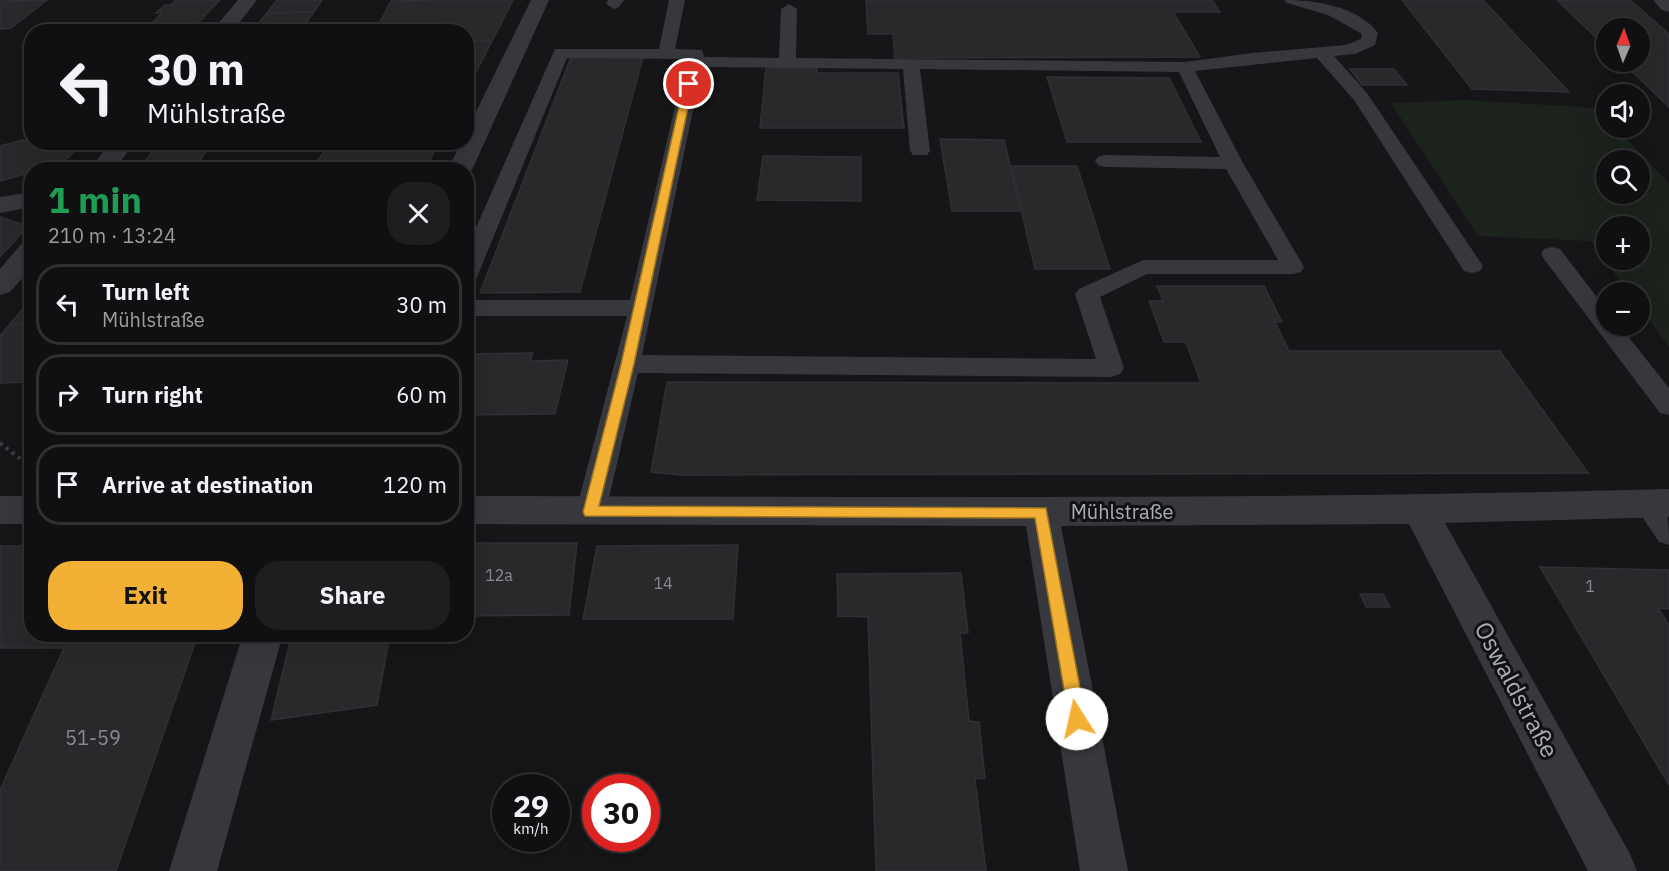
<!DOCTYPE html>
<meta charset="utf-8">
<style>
:root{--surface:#101012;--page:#1e1e20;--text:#f1f3f6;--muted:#9c9d9f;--line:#303032;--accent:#f2b134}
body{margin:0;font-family:"IBM Plex Sans",sans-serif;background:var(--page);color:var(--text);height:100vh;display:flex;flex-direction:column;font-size:22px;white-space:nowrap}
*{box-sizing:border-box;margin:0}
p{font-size:20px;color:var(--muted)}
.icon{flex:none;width:33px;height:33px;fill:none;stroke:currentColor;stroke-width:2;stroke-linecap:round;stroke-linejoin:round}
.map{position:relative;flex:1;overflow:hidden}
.side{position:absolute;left:24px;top:162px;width:450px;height:480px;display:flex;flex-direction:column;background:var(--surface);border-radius:24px;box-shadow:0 6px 24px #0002,0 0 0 2px var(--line)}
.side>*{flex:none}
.top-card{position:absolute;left:24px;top:24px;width:450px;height:126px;border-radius:24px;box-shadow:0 6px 24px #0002,0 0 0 2px var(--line);background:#101012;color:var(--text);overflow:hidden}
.needle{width:39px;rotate:2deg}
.tools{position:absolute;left:1596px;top:18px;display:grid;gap:12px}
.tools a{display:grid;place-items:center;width:54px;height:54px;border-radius:50%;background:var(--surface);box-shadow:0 6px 24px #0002,0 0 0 2px var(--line);font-size:30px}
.speed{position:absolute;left:492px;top:774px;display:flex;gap:12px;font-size:30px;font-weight:700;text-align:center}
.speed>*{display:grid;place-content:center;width:78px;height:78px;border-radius:50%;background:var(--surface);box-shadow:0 6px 24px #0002,0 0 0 2px var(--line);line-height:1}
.speed small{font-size:15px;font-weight:400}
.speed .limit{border:9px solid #d22;background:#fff;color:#111}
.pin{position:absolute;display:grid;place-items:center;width:51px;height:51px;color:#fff;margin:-26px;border:3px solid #fff;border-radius:50%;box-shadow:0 2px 6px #0007}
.me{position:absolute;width:66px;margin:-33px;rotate:350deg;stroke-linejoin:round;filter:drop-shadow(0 0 4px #0008)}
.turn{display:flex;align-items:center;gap:21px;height:126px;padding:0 24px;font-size:27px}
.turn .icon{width:78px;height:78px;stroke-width:2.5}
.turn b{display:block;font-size:42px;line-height:51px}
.round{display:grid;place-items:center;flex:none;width:63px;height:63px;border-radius:24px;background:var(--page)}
.summary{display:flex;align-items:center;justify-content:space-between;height:102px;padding:0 24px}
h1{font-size:36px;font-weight:700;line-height:45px;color:#1e9e55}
.button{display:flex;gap:12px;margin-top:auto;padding:12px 24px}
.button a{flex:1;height:69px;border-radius:24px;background:var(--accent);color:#111;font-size:24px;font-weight:700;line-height:69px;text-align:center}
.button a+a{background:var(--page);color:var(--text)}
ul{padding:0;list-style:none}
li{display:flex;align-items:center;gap:18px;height:81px;margin:0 12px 9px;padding:0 12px;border:3px solid var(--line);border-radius:24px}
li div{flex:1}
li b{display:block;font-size:22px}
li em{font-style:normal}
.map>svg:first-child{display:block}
.green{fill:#1c231d;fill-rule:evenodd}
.building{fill:#29292c;stroke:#303034;stroke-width:1.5}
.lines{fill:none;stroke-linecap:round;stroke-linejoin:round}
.path{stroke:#3d3f44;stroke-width:4;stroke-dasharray:3 4.5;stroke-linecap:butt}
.service{fill:#37383d;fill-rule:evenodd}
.minor{fill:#37383d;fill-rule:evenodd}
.route{fill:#f2b134;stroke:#9d7322;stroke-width:1.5}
.labels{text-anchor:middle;stroke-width:6;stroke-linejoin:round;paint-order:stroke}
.number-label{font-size:16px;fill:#888b94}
.street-label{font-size:20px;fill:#a8adb8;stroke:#111113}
.near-number-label{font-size:20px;fill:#888b94}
.near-street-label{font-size:24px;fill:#a8adb8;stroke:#111113}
</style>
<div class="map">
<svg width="1669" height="871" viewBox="0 0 1669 871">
<rect width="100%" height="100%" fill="#161618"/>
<path class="green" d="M1467,100L1597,108L1606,118V128H1616L1669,183V347L1640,307V292H1628L1590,241L1478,236L1391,103ZM1606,160H1640V194H1606ZM1606,226H1640V260H1606Z"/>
<g class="building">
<polygon points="47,0 11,28 0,29 0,1"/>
<polygon points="176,0 220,0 195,26 148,27 162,13 156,13 165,5 171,5"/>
<polygon points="277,0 322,0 314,12 267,13"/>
<polygon points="438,0 513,0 492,41 466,41 466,32 375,32 391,1"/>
<polygon points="866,0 1212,0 1220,12 1173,12 1200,57 895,58 893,34 868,34"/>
<polygon points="1402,0 1483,0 1569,92 1472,89"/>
<polygon points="1557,0 1630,0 1669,34 1669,107 1622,62 1640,62 1640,28 1606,28 1606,47"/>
<polygon points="314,12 299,32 251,32 267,13"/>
<polygon points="195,26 190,32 143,32 148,27"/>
<polygon points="466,41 492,41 472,80 466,80"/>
<polygon points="571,57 643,57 580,292 480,293"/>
<polygon points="766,68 817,68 817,73 898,73 904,128 760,128"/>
<polygon points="1350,69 1394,69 1407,85 1362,85"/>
<polygon points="1047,77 1169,78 1201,142 1067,142"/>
<polygon points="940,139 1004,140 1021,211 952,211"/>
<polygon points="22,140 55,147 78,147 69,157 58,165 32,170 32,172 0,181 0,146"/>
<polygon points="160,142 213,142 193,170 138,170"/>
<polygon points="384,142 439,142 425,170 367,170 370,165 315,165 328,145 382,145"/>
<polygon points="763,156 861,157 861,201 757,200"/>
<polygon points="1011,166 1077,166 1110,269 1035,269"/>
<polygon points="0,217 28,226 0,257"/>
<polygon points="1157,286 1264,286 1282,322 1275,322 1289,351 1500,351 1588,473 681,475 651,472 667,382 1201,383 1186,342 1164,342 1149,301 1163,301"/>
<polygon points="32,298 32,323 10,324"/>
<polygon points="32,323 32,382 0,383 0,336 10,324"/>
<polygon points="533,353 530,361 568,360 555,414 466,415 466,354"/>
<polygon points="466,543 577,543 569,615 466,616"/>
<polygon points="738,545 733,619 583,619 597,546"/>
<polygon points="0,546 32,546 32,634 198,634 116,871 0,871 0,790 64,648 0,648"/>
<polygon points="1540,567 1669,570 1669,609 1658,608 1669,625 1669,785"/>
<polygon points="961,573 968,633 960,633 969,721 979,722 985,778 975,779 986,871 876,871 868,617 838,616 837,574"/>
<polygon points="1360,594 1383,594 1390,607 1366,607"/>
<polygon points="292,634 390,634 377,705 271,720"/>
</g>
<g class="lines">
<polyline class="path" points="0,443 32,468"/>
<g class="service">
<polygon points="608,0 624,0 619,7 614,9 606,4"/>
<path d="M669,0H685L675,49L702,50L704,57L779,58L781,9L789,4L797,9L796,58L1185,62L1252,53L1346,45L1361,39L1362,34L1328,15L1287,3L1284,0C1315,0 1358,6 1378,33L1375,45L1355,54L1334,56L1367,93L1483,266L1480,271L1472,273L1464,271L1354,100L1317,58L1195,71L1243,163L1304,267L1301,272L1293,274H1147L1100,297L1124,368L1120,374L1111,377L638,373L606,511L601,519L591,523L581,519L576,511L627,316H466V300H630L686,59L567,58L477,277L474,282L466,284V250L555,49H659ZM702,67L903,69L910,151L913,155H927L930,151L920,69L1179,72L1220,157L1105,155L1098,157L1095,161L1098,165L1105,167L1226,169L1278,260H1143L1079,289L1075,294L1096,359L642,355Z"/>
<polygon points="1552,247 1560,249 1606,309 1606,326 1620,326 1669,388 1669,415 1660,413 1544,259 1541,254 1544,249"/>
<path d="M1647,492C1669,500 1669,522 1669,545L1659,542L1633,503L1637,495Z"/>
</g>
<g class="minor">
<polygon points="238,0 257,0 232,32 211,32"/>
<polygon points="531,0 549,0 472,170 466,176 466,170 448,170 461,142 466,142 466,132"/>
<polygon points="1653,0 1669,0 1669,12 1662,10"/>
<polygon points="111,142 135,142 114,170 89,170"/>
<polygon points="32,192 32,207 0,213 0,197"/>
<polygon points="32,241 32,267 10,292 0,295 0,269 22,243"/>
<path d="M1669,489V517L1445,523L1630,854L1637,871H1588L1409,524L1061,526L1128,871H1080L1026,526L466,524V496C867,497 1268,500 1669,489Z"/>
<rect x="0" y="496" width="32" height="28"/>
<polygon points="243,634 283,634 217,871 169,871"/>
</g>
</g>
<polygon class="route" points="689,82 693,84 634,364 599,506 1046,508 1086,719 1084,725 1077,728 1071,725 1069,719 1035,518 585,516 583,512 621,364 684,84"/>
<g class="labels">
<g class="number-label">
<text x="499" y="581">12a</text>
<text x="663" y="589">14</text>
<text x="1590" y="592">1</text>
</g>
<g class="street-label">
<text x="1122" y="519">Mühlstraße</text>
</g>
<g class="near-number-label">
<text x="93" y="745">51-59</text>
</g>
<g class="near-street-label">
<text transform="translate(1516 690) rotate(62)" y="8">Oswaldstraße</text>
</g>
</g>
</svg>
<div class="tools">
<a><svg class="needle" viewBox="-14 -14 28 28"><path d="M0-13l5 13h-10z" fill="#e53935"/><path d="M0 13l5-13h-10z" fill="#9c9d9f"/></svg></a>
<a><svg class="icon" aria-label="sound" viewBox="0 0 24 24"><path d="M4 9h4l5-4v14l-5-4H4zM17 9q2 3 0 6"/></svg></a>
<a><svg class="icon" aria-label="search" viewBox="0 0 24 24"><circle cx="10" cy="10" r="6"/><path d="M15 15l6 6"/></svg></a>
<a>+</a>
<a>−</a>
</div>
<div class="speed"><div>29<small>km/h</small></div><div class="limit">30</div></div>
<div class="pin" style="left:689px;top:84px;background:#d93025"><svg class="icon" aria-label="arrive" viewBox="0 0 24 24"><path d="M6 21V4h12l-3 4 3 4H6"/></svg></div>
<svg class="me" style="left:1077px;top:719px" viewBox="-20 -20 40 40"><circle r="19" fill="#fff"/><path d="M0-13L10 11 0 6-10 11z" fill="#f2b134"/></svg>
<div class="top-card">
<div class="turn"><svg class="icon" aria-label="left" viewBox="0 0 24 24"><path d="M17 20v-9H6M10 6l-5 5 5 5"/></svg><div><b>30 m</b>Mühlstraße</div></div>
</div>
<section class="side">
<div class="summary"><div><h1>1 min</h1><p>210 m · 13:24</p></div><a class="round"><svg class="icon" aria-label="close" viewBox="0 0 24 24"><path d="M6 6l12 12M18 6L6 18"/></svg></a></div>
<ul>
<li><svg class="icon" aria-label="left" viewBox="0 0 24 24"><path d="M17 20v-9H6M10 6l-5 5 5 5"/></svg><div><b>Turn left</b><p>Mühlstraße</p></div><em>30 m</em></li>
<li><svg class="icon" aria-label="right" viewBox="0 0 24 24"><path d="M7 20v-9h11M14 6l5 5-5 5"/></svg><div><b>Turn right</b></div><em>60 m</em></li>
<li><svg class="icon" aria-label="arrive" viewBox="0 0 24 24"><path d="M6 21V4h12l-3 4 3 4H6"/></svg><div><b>Arrive at destination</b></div><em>120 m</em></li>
</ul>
<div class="button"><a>Exit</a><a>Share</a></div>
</section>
</div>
